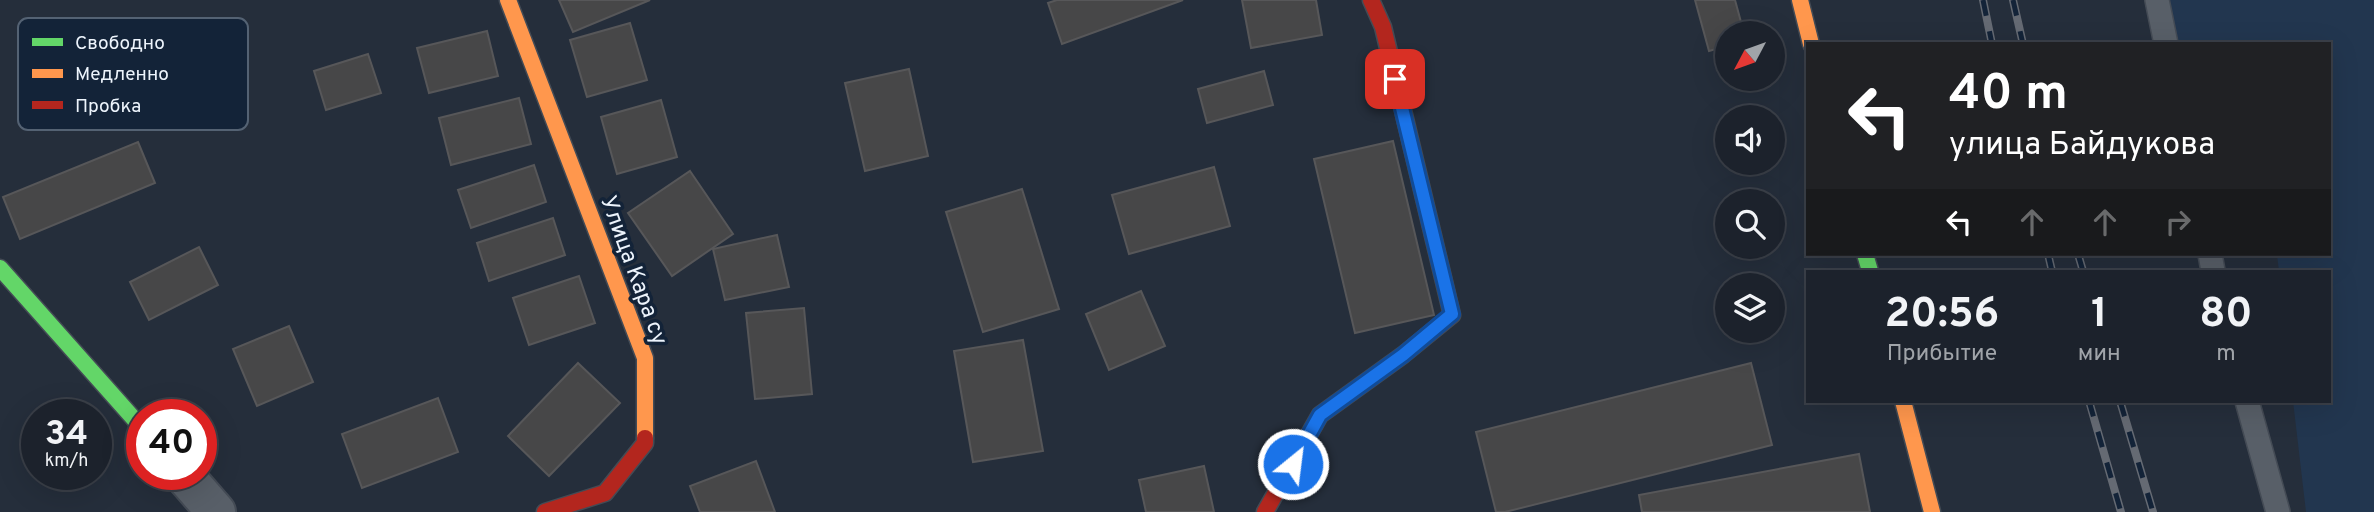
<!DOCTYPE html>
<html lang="ru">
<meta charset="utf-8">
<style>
:root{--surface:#1c222c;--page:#292f38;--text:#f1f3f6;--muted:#a0a4a9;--line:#3a3f48}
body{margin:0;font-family:Overpass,sans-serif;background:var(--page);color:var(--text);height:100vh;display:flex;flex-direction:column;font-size:26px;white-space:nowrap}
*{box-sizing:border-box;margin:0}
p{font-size:23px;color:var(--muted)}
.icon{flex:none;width:38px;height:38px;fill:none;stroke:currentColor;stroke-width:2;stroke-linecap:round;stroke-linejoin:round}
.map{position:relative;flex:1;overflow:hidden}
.details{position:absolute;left:1806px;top:270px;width:525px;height:133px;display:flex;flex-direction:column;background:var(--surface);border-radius:0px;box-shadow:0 7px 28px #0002,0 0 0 2px var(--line)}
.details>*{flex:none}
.guide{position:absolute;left:1806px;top:42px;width:525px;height:214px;border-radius:0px;box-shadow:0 7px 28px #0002,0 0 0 2px var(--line);background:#202124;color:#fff;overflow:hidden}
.needle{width:46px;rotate:229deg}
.buttons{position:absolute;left:1715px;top:21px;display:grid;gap:14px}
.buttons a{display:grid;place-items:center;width:70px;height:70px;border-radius:50%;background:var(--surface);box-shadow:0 7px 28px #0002,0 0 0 2px var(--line);font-size:35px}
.speed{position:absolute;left:21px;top:399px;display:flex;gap:14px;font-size:35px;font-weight:700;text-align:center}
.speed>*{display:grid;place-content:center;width:91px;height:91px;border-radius:50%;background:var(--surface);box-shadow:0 7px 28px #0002,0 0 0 2px var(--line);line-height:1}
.speed small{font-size:18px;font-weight:400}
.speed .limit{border:10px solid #d22;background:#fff;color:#111}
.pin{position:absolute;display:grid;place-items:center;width:60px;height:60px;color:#fff;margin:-30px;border-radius:14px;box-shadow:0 4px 10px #0006}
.me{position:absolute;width:77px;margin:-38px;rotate:29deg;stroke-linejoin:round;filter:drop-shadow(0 0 5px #0008)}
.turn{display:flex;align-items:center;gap:24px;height:147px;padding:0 28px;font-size:32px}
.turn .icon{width:91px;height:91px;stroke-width:2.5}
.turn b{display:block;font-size:49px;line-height:60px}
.lanes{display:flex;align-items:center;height:66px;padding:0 28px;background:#0003;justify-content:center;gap:35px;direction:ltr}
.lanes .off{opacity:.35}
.eta{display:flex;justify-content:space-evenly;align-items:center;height:119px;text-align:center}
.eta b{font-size:42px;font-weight:700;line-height:49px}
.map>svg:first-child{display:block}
.built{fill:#22364f}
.building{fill:#474748;stroke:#575759;stroke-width:2}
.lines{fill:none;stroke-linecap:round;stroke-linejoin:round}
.lane-casing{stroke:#444b55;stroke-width:26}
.street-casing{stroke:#444b55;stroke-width:42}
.fast-casing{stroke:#444b55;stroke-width:19}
.slow-casing{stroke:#444b55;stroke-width:19}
.jam-casing{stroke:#444b55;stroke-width:19}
.lane{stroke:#585f68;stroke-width:23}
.street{stroke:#585f68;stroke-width:38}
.fast{stroke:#63d668;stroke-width:16}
.slow{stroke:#ff974d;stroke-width:16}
.jam{stroke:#b3261e;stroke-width:16}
.rail-casing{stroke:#656a73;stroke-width:8}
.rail{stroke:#132338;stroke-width:5;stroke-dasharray:16;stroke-linecap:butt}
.route-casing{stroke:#114b97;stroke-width:18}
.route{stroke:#1a73e8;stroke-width:12}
.labels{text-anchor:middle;stroke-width:7;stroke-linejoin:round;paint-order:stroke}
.street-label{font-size:23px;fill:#edf4fc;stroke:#132338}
.key{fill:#132338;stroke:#546273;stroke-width:2}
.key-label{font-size:19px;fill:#edf4fc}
</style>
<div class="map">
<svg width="2374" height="512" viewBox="0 0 2374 512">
<rect width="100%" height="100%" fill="#252e3b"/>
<polygon class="built" points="2168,0 2374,0 2374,512 2306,512 2293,401 2329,401 2329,271 2279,271 2277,255 2273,254 2329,254 2329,44 2179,44"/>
<g class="building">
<polygon points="559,0 650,0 573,32"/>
<polygon points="1057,0 1183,0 1062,44 1048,3"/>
<polygon points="1242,0 1316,0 1322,35 1251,48"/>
<polygon points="1695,0 1735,0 1744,33 1727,33 1727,46 1709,51"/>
<polygon points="630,23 647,80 587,97 570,40"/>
<polygon points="487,31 498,76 429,93 417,48"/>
<polygon points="368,54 381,93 326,110 314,71"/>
<polygon points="909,69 928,156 865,171 845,83"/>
<polygon points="1264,71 1273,105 1207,123 1198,89"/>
<polygon points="519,98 531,144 451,165 439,118"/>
<polygon points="661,100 677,157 617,174 601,117"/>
<polygon points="1393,141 1434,315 1355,333 1314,159"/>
<polygon points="138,142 155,183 20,239 3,197"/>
<polygon points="534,165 546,202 471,228 458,190"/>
<polygon points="1214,167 1230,226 1129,254 1112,195"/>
<polygon points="690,171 733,234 672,276 628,213"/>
<polygon points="1022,189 1059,309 983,332 946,212"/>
<polygon points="553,218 565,255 489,281 477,243"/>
<polygon points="777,235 789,287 725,300 713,249"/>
<polygon points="199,247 218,285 149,320 130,282"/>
<polygon points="579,276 595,323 529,345 513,298"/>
<polygon points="1141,291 1165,346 1109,370 1086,314"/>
<polygon points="804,308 812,394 755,399 746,313"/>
<polygon points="289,326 313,382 257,406 233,349"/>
<polygon points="1023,340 1043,451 973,462 954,351"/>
<polygon points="578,363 620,403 549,476 508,436"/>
<polygon points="1751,363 1772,445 1505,512 1496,512 1476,432"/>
<polygon points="438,398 458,452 362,488 342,434"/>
<polygon points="1859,454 1870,512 1642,512 1639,495"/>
<polygon points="756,461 775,512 700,512 690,486"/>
<polygon points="1204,466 1214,512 1146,512 1139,480"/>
</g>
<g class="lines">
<g class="lane-casing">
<g id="lane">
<polyline points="2157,0 2166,44"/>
<polyline points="2210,254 2213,271"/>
<polyline points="2247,401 2278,512"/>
</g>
</g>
<g class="street-casing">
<polyline id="street" points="183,474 216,512"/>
</g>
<g class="fast-casing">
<g id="fast">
<polyline points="1865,254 1870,271"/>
<polyline points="0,268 142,428"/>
</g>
</g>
<g class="slow-casing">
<g id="slow">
<polyline points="508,0 645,358 645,438"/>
<polyline points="1800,0 1811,44"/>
<polyline points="1903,401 1932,512"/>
</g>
</g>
<g class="jam-casing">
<g id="jam">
<polyline points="545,512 605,493 645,443 645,438"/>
<polyline points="1265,512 1320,415 1403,355 1452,315 1383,27 1371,0"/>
</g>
</g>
<use href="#lane" class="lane"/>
<use href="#street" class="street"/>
<use href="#fast" class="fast"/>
<use href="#slow" class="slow"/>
<use href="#jam" class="jam"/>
<g class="rail-casing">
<g id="rail">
<polyline points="1983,0 1992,44"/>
<polyline points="2013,0 2023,44"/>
<polyline points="2048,254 2052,271"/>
<polyline points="2078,254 2083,271"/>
<polyline points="2089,401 2121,512"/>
<polyline points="2120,401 2153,512"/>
</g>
</g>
<use href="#rail" class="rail"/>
</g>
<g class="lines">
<g class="route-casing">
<polyline id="route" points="1293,464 1320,415 1403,355 1452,314 1395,79"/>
</g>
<use href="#route" class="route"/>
</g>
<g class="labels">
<g class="street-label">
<text transform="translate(635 270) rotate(70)" y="8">Улица Кара су</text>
</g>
</g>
<rect x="18" y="18" width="230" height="112" rx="10" class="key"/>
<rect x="32" y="38" width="31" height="8" fill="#63d668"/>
<rect x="32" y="69" width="31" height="9" fill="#ff974d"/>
<rect x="32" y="101" width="31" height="8" fill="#b3261e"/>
<g class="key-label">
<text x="75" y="49">Свободно</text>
<text x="75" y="80">Медленно</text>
<text x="75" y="112">Пробка</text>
</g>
</svg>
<div class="buttons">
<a><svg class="needle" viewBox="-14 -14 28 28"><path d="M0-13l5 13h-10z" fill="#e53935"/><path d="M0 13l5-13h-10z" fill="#a0a4a9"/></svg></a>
<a><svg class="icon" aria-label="sound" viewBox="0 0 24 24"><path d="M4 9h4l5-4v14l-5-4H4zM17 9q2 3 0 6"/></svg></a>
<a><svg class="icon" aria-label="search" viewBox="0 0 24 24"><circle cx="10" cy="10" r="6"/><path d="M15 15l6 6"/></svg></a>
<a><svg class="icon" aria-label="layers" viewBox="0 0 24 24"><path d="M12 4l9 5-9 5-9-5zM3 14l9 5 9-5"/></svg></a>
</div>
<div class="speed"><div>34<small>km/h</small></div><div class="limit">40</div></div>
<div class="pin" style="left:1395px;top:79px;background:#d93025"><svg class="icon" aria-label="arrive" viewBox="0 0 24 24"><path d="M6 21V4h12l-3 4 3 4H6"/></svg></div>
<svg class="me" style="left:1293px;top:464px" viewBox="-20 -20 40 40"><circle r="17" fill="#1a73e8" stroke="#fff" stroke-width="3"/><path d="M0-11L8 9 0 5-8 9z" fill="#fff"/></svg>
<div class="guide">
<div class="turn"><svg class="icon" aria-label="left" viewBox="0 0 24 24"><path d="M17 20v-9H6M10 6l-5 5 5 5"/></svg><div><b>40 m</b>улица Байдукова</div></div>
<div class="lanes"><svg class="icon" aria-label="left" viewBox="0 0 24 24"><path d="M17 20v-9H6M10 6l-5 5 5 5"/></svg><svg class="icon off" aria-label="ahead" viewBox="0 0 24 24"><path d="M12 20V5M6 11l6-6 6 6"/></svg><svg class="icon off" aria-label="ahead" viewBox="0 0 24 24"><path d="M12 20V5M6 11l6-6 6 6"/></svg><svg class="icon off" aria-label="right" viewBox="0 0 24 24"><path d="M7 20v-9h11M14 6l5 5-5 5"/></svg></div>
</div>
<section class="details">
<div class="eta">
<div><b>20:56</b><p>Прибытие</p></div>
<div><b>1</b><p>мин</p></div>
<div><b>80</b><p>m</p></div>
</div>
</section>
</div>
